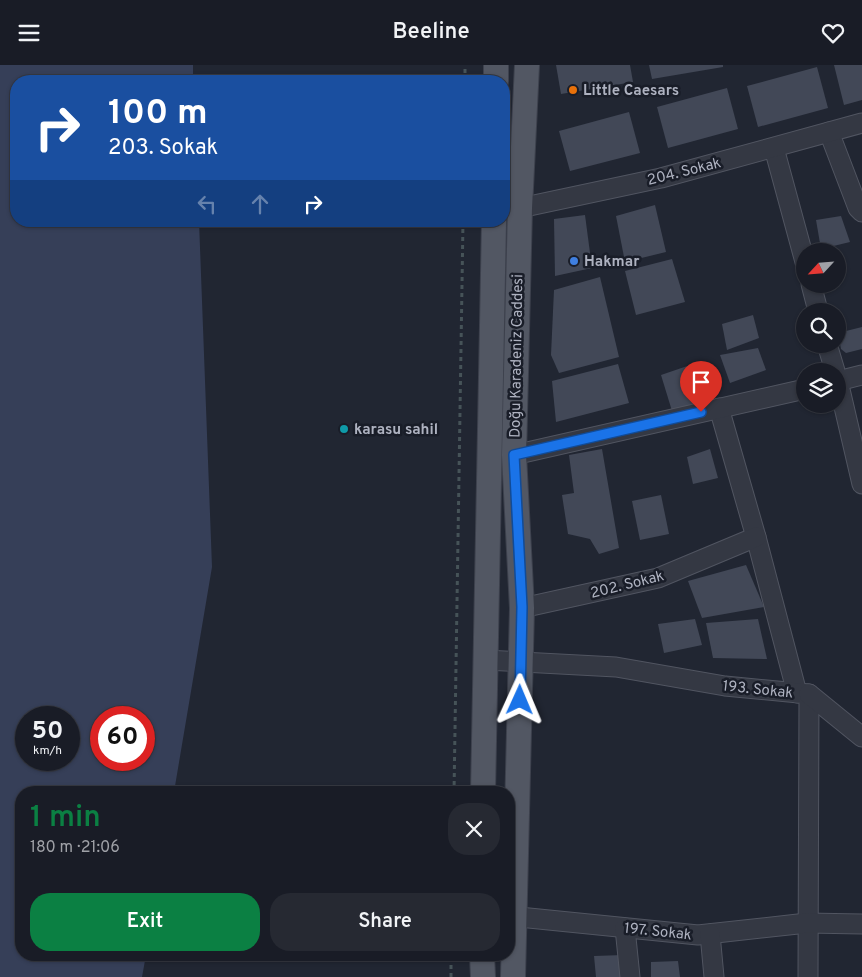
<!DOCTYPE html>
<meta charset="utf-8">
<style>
:root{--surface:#191c26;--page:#262932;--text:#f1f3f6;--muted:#9fa1a7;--line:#373a43;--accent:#0b8043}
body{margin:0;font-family:Overpass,sans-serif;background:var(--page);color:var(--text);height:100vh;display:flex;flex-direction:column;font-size:19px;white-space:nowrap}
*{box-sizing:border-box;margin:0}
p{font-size:16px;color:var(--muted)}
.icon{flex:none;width:28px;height:28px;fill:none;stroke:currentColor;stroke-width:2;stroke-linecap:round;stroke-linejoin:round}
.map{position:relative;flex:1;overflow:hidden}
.side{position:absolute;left:15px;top:721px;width:500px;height:175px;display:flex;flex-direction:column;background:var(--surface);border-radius:20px;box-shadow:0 1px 4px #0004,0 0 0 1px var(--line)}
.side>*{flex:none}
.banner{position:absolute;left:10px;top:10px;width:500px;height:152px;border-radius:20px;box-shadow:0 1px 4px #0004,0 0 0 1px var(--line);background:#1a4fa0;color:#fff;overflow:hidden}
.needle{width:32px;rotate:244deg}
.buttons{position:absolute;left:796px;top:178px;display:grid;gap:10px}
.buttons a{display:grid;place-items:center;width:50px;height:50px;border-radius:50%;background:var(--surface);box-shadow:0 1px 4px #0004,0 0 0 1px var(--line);font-size:25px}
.speed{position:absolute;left:15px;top:641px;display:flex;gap:10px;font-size:25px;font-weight:700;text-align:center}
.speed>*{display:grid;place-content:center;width:65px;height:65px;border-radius:50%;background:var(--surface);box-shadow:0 1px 4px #0004,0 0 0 1px var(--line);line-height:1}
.speed small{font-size:12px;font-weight:400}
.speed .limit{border:8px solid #d22;background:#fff;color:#111}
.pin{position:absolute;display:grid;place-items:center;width:42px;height:42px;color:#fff;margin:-51px -21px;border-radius:50% 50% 50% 0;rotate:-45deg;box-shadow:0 0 5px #0007}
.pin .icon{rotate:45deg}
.me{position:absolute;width:55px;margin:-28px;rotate:1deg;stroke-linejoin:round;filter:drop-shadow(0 0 4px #0008)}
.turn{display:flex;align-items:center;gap:18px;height:105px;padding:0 15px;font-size:22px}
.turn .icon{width:65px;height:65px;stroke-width:2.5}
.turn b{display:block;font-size:35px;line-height:42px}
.lanes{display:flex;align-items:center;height:48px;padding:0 15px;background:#0003;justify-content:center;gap:25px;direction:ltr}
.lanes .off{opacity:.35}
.round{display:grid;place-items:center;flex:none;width:52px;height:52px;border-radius:20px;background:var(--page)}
.headline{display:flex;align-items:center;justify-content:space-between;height:85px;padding:0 15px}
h1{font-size:30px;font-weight:600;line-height:38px;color:var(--accent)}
.button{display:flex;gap:10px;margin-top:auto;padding:10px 15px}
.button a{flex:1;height:58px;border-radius:20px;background:var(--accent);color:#fff;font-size:20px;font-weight:600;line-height:58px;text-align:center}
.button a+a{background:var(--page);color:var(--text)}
header{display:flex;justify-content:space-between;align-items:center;height:65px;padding:0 15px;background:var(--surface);font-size:22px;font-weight:600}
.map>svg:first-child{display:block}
.water{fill:#363f58;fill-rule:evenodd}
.building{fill:#424857}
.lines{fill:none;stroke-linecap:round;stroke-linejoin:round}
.minor-casing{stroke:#515561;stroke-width:21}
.major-casing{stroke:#3d414d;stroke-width:26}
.path{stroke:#465358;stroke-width:3;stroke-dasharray:4 4;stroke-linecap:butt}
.minor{stroke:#343843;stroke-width:19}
.major{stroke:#525763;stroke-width:24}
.route-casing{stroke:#114b97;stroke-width:12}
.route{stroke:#1a73e8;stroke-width:9}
.food-dot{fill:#e8710a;stroke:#191d28;stroke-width:2}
.shop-dot{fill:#3f7fe0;stroke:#191d28;stroke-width:2}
.culture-dot{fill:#0f9aa8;stroke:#191d28;stroke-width:2}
.labels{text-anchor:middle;stroke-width:5;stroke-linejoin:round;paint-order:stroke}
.poi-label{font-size:15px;font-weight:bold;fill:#aeb2c0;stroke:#191d28;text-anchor:start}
.street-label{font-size:15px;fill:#aeb2c0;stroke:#191d28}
</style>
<header><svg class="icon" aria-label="menu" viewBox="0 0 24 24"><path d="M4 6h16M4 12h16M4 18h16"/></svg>Beeline<svg class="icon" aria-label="heart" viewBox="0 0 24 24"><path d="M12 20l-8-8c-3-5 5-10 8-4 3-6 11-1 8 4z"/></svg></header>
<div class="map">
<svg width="862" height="912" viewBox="0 0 862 912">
<rect width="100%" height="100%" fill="#212632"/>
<path class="water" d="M0,0H193V16H16V156H199L212,502L174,727L21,728V890H146L142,912H0ZM26,652H69V695H26ZM101,652H144V695H101Z"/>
<g class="building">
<polygon points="556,0 630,0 633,17 561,29"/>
<polygon points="649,0 723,0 723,2 652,14"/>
<polygon points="834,0 862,0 862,35 844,40"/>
<polygon points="817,2 828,43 758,62 747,21"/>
<polygon points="727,23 738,64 668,83 657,42"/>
<polygon points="629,47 640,88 570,106 559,66"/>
<polygon points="655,140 666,187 625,197 616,151"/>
<polygon points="585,150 592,203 555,211 554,154"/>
<polygon points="841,151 850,177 821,184 816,155"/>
<polygon points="672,194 685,237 636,250 625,206"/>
<polygon points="600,212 619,292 559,308 551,290 554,225"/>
<polygon points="753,250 759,273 727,285 722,259"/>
<polygon points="862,262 862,284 846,288 841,284 838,268"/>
<polygon points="758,283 766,305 730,318 720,290"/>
<polygon points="699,297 708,338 672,346 661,310"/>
<polygon points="618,299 629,338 556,357 552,316"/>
<polygon points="602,384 619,483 599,489 590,474 568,469 562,430 574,428 569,390"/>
<polygon points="710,384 718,413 693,419 687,392"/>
<polygon points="661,430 669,469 640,475 632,436"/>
<polygon points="746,500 764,542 702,553 688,516"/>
<polygon points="695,554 702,580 664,588 658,559"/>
<polygon points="758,554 767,594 713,593 706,558"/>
<polygon points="623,890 625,912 596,912 594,891"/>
<polygon points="678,896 680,912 651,912 651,897"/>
</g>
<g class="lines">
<g class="minor-casing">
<g id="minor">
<polyline points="829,67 858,143 862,147"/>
<polyline points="774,83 805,197"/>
<polyline points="504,143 520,143 661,113 862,58"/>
<polyline points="811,219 818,246"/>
<polyline points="827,279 835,306"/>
<polyline points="838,316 862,419"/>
<polyline points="838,316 862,310"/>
<polyline points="719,343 756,472 797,628"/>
<polyline points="514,390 805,324"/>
<polyline points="522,543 658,513 756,472"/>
<polyline points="485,595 616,602 725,621 809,629 808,912"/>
<polyline points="809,629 862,672"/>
<polyline points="509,851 698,870 807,858 862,859"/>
<polyline points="625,863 630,912"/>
<polyline points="710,869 714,912"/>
</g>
</g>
<g class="major-casing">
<g id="major">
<polyline points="496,16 496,0"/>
<polyline points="483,728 494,156"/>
<polyline points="482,890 483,912"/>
<polyline points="513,912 522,543 514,390 520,143 527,0"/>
</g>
</g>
<g class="path">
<polyline points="465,16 465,0"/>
<polyline points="454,728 463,156"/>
<polyline points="451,912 451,890"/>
</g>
<use href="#minor" class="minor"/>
<use href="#major" class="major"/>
</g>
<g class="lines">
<g class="route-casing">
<polyline id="route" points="520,635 522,542 514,390 701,347"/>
</g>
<use href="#route" class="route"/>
</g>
<circle class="food-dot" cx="573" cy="25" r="5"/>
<circle class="shop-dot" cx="574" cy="196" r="5"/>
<circle class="culture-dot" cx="344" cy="364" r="5"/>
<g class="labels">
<g class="poi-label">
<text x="583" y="30">Little Caesars</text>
<text x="584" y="201">Hakmar</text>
<text x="354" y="369">karasu sahil</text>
</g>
<g class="street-label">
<text transform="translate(684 106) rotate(-14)" y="5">204. Sokak</text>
<text transform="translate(516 291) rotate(-89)" y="5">Doğu Karadeniz Caddesi</text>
<text transform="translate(627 519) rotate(-14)" y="5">202. Sokak</text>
<text transform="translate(758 624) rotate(6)" y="5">193. Sokak</text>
<text transform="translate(658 866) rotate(6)" y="5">197. Sokak</text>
</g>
</g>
</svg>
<div class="buttons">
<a><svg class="needle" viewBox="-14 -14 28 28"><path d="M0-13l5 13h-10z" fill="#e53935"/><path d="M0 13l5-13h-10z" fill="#9fa1a7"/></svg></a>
<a><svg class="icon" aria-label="search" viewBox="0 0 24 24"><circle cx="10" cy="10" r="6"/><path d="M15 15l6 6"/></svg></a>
<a><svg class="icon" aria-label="layers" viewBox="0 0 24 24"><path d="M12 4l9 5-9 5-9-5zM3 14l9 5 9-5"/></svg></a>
</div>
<div class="speed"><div>50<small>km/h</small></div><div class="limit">60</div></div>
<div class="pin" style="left:701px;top:347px;background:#d93025"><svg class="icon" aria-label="arrive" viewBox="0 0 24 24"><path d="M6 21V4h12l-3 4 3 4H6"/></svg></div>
<svg class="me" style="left:520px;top:635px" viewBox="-20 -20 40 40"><path d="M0-17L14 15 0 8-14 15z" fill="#1a73e8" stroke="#fff" stroke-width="4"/></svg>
<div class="banner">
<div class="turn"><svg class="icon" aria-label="right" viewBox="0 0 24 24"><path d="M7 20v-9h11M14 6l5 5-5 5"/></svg><div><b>100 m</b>203. Sokak</div></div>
<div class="lanes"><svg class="icon off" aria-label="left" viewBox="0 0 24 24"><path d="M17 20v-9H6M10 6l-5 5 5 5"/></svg><svg class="icon off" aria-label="ahead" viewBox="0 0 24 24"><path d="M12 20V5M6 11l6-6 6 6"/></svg><svg class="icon" aria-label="right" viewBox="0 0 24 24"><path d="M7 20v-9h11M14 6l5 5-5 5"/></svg></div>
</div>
<section class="side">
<div class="headline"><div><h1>1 min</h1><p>180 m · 21:06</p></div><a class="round"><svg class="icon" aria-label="close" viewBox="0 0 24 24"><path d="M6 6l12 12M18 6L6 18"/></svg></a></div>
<div class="button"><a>Exit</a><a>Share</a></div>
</section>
</div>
